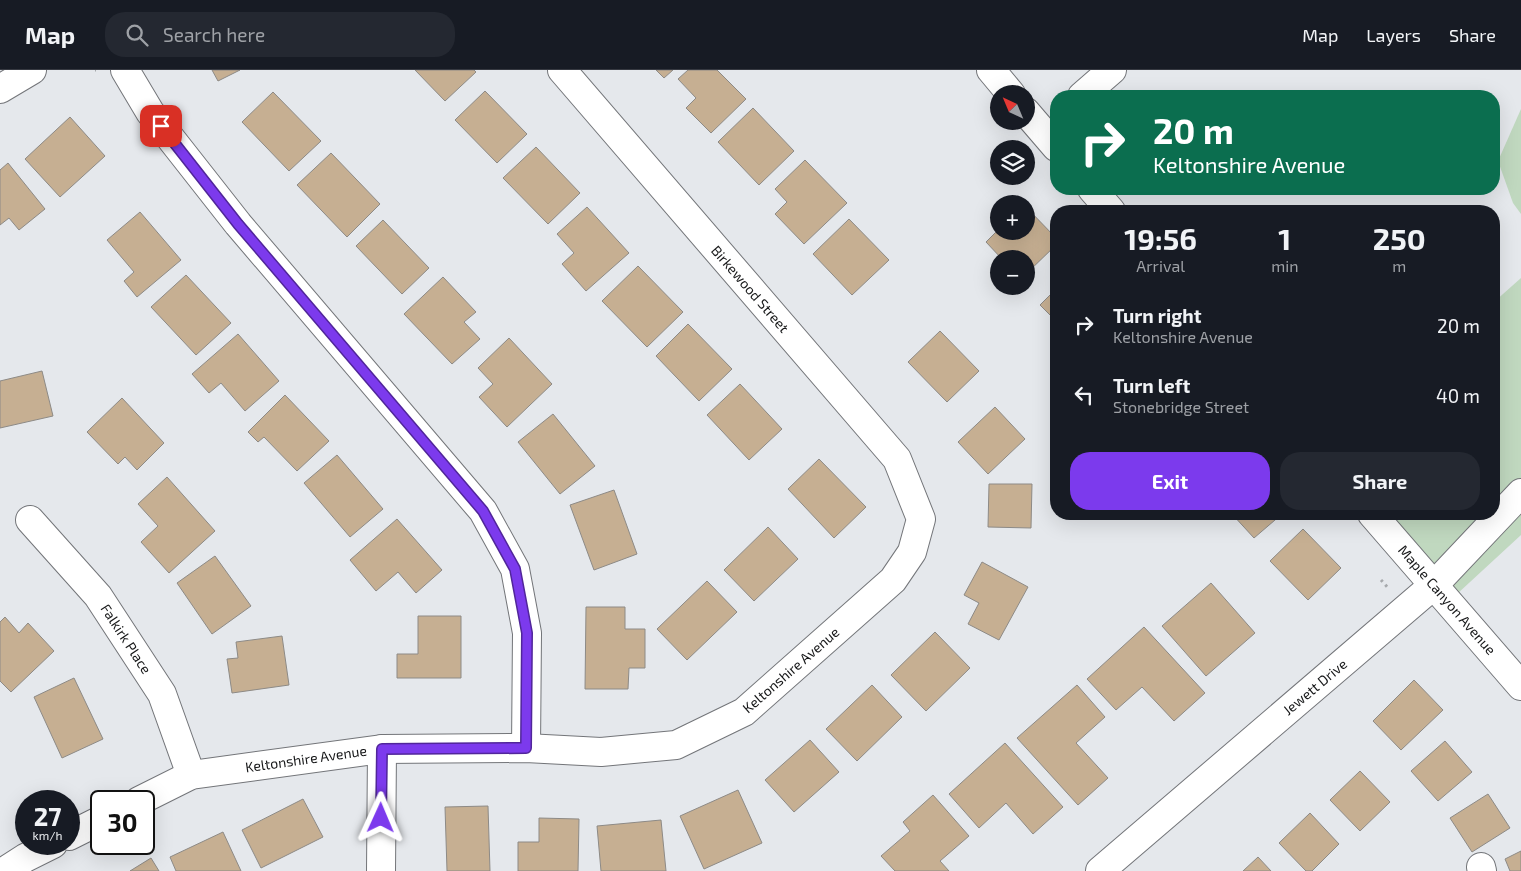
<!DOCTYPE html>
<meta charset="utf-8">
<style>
:root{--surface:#171b24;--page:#242831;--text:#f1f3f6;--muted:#9ea1a6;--line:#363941;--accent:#7c3aed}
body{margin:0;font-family:"Exo 2",sans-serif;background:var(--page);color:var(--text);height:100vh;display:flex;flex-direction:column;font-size:19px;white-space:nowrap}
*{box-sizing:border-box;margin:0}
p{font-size:16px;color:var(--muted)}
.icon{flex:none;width:28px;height:28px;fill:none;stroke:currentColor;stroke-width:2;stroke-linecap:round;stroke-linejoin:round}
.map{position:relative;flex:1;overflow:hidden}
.details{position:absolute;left:1050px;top:135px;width:450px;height:315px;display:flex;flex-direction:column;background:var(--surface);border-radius:20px;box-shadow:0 5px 20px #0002}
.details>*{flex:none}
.banner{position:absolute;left:1050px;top:20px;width:450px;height:105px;border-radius:20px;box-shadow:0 5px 20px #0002;background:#0b6e4f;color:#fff;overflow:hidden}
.needle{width:32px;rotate:316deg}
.buttons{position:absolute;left:990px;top:15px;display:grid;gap:10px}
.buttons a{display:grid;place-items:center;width:45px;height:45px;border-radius:50%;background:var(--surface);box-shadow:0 5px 20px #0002;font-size:25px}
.speed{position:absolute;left:15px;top:720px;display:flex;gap:10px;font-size:25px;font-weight:700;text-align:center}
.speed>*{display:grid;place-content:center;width:65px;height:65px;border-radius:50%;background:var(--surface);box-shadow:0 5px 20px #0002;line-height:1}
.speed small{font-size:12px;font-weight:400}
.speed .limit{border:2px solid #111;border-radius:8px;background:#fff;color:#111}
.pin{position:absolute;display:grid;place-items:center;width:42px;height:42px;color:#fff;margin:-21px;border-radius:10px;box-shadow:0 2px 8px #0006}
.me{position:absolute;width:55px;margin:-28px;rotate:1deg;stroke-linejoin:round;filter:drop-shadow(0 0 4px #0008)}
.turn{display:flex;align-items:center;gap:18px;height:105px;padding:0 20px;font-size:22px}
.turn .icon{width:65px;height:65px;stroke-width:2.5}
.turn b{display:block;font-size:35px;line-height:42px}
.eta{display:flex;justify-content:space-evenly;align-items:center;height:85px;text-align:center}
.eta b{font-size:30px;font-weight:700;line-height:35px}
.action{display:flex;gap:10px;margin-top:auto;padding:10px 20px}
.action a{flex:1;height:58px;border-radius:20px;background:var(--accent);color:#fff;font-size:20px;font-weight:700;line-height:58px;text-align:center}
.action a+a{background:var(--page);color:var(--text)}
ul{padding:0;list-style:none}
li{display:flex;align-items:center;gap:15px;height:70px;padding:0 20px}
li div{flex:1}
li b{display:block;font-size:19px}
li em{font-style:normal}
header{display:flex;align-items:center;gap:30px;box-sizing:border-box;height:70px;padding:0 25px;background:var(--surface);border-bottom:1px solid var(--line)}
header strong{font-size:24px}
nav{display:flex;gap:28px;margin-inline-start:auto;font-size:18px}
.search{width:350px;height:45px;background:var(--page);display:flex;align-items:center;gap:12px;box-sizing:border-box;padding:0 18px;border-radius:20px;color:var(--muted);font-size:19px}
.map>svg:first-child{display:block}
.green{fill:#c0d8bf}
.building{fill:#c6af92;stroke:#8d8a86}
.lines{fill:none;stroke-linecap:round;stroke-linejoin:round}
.minor-casing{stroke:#737579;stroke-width:30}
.path{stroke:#a6a9ac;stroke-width:3;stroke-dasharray:2.5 4;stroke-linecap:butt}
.minor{stroke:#fff;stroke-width:28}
.route-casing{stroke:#51269a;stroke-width:12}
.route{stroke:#7c3aed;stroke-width:9}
.labels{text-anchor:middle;stroke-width:5;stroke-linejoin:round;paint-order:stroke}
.street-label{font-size:14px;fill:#161718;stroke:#fff}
</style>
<header>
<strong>Map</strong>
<div class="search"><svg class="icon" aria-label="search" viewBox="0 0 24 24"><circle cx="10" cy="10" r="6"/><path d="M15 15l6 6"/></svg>Search here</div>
<nav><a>Map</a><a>Layers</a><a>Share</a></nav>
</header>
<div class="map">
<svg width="1521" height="801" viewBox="0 0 1521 801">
<rect width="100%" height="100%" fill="#e5e8ec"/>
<g class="green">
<polygon points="1521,39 1521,144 1513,133 1498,91"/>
<polygon points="1521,208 1521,465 1457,524 1388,444 1494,444 1494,232"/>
</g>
<g class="building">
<polygon points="212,0 240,0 218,11"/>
<polygon points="415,0 474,0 476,2 445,31"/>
<polygon points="656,0 673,0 664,8"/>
<polygon points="688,0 717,0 746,29 711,63 686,38 696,28 678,9"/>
<polygon points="485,21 527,64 497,93 455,50"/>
<polygon points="273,22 321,71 289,101 242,52"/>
<polygon points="753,38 794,81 759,115 718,72"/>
<polygon points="70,47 105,86 60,127 25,89"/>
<polygon points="536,77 580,123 548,154 503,108"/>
<polygon points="331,83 380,134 347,167 297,115"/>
<polygon points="805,90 847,133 804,174 775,144 787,132 775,119"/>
<polygon points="8,93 45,139 19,160 9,148 0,155 0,100"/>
<polygon points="587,137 629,183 586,221 562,194 574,183 557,164"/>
<polygon points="1026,137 1056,168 1056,175 1026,204 1026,189 1002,189 986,172 999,159 999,161 1026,161"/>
<polygon points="140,142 181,190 137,227 124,211 134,202 107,170"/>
<polygon points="849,149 889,190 852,225 813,184"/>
<polygon points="383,150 429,198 402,224 356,176"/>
<polygon points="638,196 683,242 647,277 602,231"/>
<polygon points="186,205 231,253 196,285 151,237"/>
<polygon points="443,207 476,242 464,252 480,269 452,294 404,244"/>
<polygon points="1056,219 1056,251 1040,235"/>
<polygon points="688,254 732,299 699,331 656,286"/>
<polygon points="940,261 979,301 947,332 908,292"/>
<polygon points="238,264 279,311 245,341 221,313 209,323 192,304"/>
<polygon points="509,268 552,314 507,357 479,327 493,314 478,298"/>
<polygon points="42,301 53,346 0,358 0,311"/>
<polygon points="740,314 782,359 749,390 707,345"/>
<polygon points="285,325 329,371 297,401 264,367 258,372 248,362"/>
<polygon points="122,328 164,373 137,400 125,387 118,394 87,362"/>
<polygon points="995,337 1025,369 988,404 958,372"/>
<polygon points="553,344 595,396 560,424 518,372"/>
<polygon points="337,385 383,439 350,467 304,413"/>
<polygon points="819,389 866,437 834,468 788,419"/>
<polygon points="167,407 215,461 169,503 141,472 158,456 138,434"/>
<polygon points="989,414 1032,414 1031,458 988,457"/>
<polygon points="614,420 637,484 594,500 570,435"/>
<polygon points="1232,444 1282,444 1254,468"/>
<polygon points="397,449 442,500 416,523 398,502 376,521 350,490"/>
<polygon points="768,457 798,489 754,531 724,500"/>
<polygon points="1303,459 1341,498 1308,530 1270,491"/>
<polygon points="215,486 251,536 212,564 177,513"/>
<polygon points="982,492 1028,517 999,570 968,554 979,533 964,525"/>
<polygon points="707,511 737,542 687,590 657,559"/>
<polygon points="1211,513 1255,563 1206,606 1162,556"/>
<polygon points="586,537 625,537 625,559 645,559 645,598 629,598 628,619 585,619"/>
<polygon points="418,546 461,546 461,608 397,608 397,584 418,584"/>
<polygon points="5,547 19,563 28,553 54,581 11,622 0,611 0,552"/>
<polygon points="1144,557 1205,623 1174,651 1142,617 1116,640 1087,609"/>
<polygon points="935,562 970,598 926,641 891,605"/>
<polygon points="282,566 289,615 232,623 227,589 238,588 236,572"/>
<polygon points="74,608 103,669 62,688 34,627"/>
<polygon points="1414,610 1443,640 1401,680 1373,651"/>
<polygon points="872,615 902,647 857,691 826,659"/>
<polygon points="1077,615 1105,647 1076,673 1108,708 1078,735 1017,668"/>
<polygon points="810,670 839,702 794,742 765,710"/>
<polygon points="1445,671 1472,702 1438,731 1411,701"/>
<polygon points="1005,673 1063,737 1033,764 1006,733 979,758 949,724"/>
<polygon points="1360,701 1390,732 1360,761 1330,730"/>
<polygon points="738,720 762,773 704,799 680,746"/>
<polygon points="1488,724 1510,758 1472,782 1450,748"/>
<polygon points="933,725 969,766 940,791 949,801 895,801 881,786 910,761 903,752"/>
<polygon points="303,729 323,767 261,798 242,760"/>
<polygon points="488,736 490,801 447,801 445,737"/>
<polygon points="1310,743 1339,774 1312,801 1306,801 1279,773"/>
<polygon points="539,748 579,749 578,801 518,801 518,772 539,772"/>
<polygon points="661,750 666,801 601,801 597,756"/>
<polygon points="223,762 241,801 176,801 170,787"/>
<polygon points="1521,781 1521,801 1510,801 1505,789"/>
<polygon points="1258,787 1271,801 1243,801"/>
<polygon points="151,788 159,801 130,801"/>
</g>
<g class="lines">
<g class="minor-casing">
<g id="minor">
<polyline points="125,0 150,42 238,154 483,441 515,499 527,563 526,678"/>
<polyline points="991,0 1011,24"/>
<polyline points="0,19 32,0"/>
<polyline points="1082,26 1112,0"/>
<polyline points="1026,42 1056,77"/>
<polyline points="1092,119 1111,141"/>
<polyline points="1372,444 1521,616"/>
<polyline points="30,450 98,526 162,624 191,705"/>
<polyline points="139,731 191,705 382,679 526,678 601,682 676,675 744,642 893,510 912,482 921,449 897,389 562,0"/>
<polyline points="69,766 101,750"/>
<polyline points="1481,797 1482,801"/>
<polyline points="5,801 25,788 53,774"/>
<polyline points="381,801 382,679"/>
<polyline points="1100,801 1435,514 1521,423"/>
</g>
</g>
<g class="path">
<polyline points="95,0 96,0"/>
<polyline points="1381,510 1389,519"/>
</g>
<use href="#minor" class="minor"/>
</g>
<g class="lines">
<g class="route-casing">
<polyline id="route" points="161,56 238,154 483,441 515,499 527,563 526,678 382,679 381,748"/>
</g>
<use href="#route" class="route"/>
</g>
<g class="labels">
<g class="street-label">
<text transform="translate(750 219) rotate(49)" y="5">Birkewood Street</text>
<text transform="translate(1447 530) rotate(49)" y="5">Maple Canyon Avenue</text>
<text transform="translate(126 569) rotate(57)" y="5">Falkirk Place</text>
<text transform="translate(791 600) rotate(-41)" y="5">Keltonshire Avenue</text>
<text transform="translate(1315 617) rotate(-40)" y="5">Jewett Drive</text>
<text transform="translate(306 689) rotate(-8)" y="5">Keltonshire Avenue</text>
</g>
</g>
</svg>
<div class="buttons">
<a><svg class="needle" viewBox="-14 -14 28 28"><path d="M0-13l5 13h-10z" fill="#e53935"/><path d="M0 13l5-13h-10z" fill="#9ea1a6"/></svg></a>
<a><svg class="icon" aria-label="layers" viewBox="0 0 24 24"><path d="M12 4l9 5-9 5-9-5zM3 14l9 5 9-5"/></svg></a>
<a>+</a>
<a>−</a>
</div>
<div class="speed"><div>27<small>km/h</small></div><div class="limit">30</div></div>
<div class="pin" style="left:161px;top:56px;background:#d93025"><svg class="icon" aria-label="arrive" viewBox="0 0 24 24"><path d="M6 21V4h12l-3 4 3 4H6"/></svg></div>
<svg class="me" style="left:381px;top:748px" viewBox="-20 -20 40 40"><path d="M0-17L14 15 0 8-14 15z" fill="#7c3aed" stroke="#fff" stroke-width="4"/></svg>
<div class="banner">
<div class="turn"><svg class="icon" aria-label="right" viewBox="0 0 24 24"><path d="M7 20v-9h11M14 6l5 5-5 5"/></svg><div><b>20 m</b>Keltonshire Avenue</div></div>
</div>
<section class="details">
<div class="eta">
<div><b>19:56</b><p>Arrival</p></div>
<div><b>1</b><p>min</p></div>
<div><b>250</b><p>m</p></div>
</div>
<ul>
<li><svg class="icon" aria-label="right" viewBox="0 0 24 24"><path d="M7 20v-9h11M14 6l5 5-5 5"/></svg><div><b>Turn right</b><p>Keltonshire Avenue</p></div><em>20 m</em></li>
<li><svg class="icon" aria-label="left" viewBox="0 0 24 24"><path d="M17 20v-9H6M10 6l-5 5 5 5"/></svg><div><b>Turn left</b><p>Stonebridge Street</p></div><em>40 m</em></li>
</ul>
<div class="action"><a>Exit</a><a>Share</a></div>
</section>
</div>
